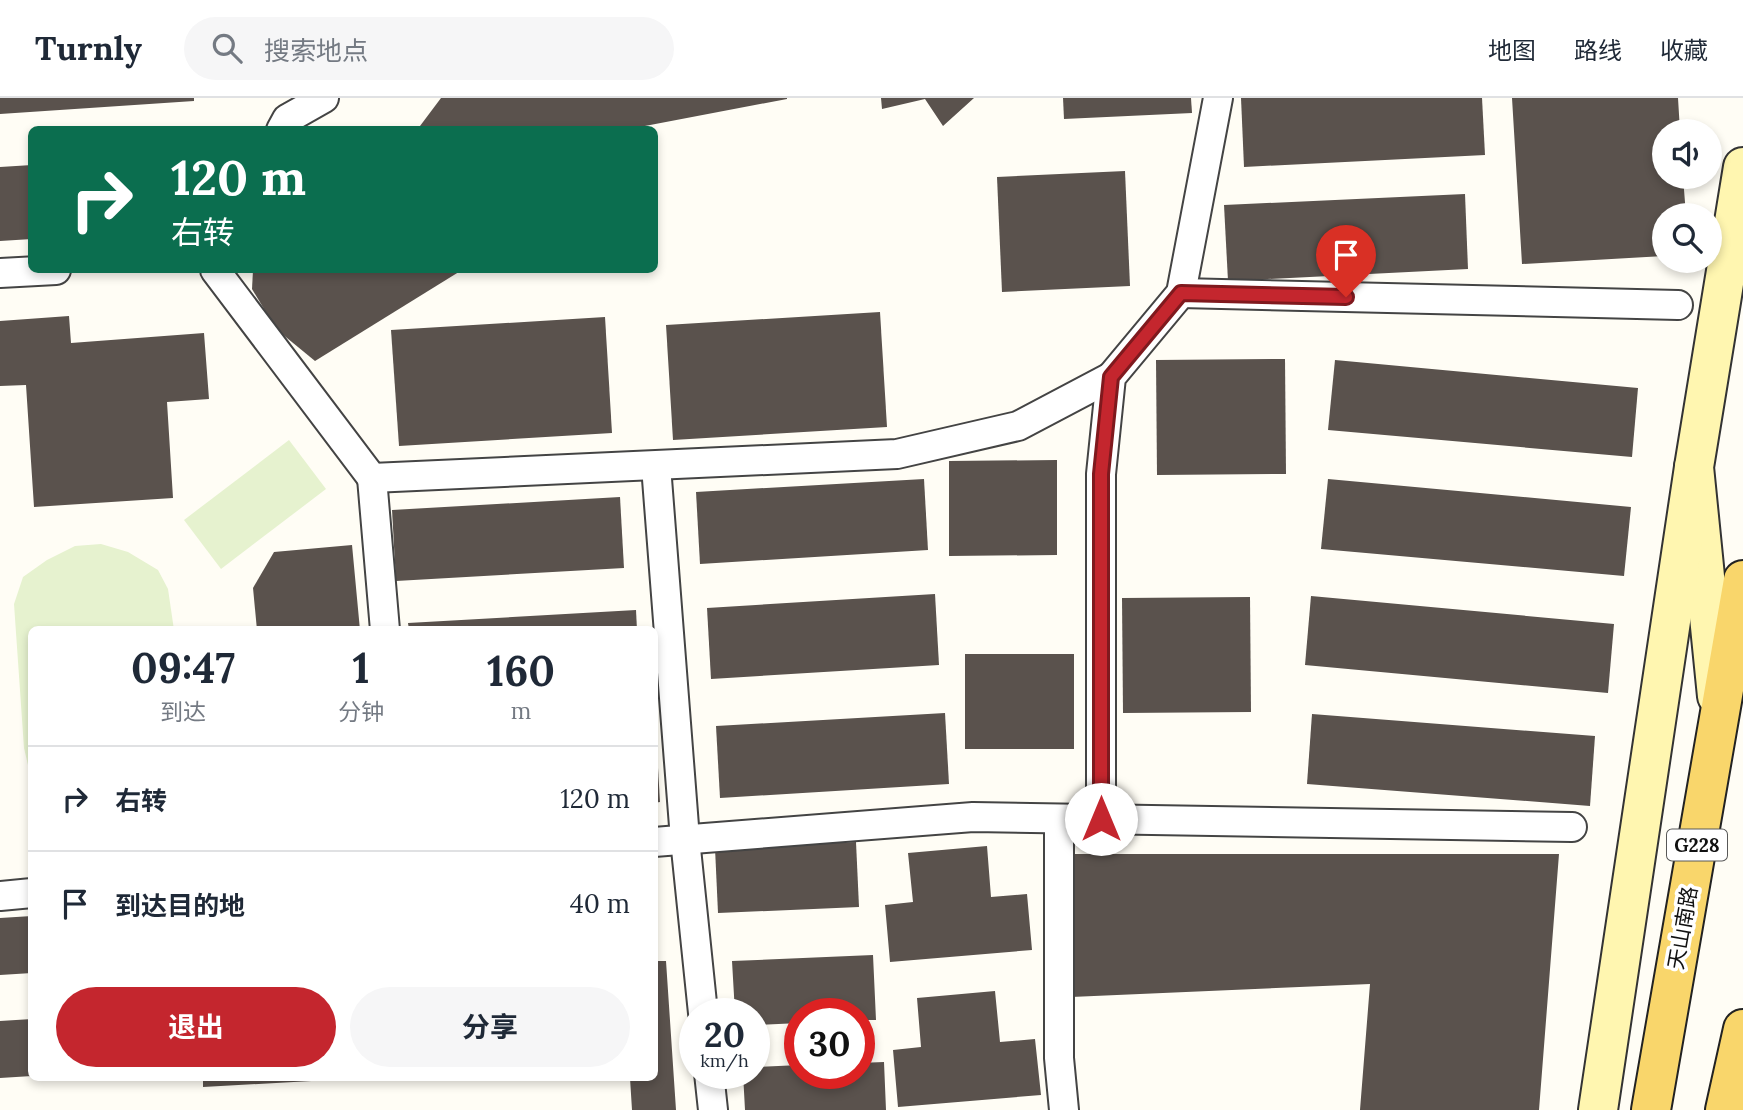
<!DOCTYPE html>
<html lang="zh">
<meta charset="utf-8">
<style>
:root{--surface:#fff;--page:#f6f6f7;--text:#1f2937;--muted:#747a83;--line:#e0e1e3;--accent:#c4262e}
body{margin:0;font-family:Lora,"Noto Sans SC",serif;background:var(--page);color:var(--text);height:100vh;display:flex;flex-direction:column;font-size:26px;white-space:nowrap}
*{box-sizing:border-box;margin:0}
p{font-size:23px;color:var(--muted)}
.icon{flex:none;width:38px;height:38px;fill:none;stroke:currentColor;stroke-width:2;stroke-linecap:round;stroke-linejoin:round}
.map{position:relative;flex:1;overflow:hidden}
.sheet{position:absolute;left:28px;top:528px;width:630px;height:455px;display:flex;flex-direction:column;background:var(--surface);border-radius:10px;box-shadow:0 4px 10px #0003}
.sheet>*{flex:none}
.top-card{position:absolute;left:28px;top:28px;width:630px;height:147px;border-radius:10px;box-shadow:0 4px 10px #0003;background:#0b6e4f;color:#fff;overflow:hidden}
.tools{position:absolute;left:1652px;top:21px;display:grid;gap:14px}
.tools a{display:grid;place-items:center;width:70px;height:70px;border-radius:50%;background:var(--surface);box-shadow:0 4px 10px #0003;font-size:35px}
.speed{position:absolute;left:679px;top:900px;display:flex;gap:14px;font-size:35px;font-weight:700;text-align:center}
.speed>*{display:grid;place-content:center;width:91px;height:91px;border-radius:50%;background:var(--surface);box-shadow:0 4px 10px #0003;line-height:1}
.speed small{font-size:18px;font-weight:400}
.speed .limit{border:10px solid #d22;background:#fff;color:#111}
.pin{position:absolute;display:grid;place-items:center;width:60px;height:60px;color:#fff;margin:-72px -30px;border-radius:50% 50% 50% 0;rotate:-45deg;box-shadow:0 0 7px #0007}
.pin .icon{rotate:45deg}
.me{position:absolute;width:77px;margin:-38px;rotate:0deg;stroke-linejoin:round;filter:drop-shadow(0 0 5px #0008)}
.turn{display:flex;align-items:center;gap:24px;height:147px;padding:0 28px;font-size:32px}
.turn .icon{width:91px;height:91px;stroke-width:2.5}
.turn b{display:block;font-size:49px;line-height:60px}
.eta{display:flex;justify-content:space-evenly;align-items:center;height:119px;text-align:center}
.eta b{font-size:42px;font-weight:700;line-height:49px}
.action{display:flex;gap:14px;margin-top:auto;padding:14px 28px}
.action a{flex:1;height:80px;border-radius:42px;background:var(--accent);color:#fff;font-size:28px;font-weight:700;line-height:80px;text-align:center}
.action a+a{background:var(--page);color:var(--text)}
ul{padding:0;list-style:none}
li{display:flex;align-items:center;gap:21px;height:105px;padding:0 28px;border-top:2px solid var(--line)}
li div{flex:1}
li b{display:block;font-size:26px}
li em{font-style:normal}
header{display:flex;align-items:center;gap:42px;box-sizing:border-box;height:98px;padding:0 35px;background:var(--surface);border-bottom:2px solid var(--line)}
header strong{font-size:33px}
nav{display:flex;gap:38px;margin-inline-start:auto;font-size:24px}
.search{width:490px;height:63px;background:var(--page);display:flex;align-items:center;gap:18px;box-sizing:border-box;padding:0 24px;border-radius:38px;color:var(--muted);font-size:26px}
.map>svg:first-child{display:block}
.pitch{fill:#e6f2cf}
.building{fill:#5a524d}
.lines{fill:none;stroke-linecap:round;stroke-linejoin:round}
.street-casing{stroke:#444;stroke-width:32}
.secondary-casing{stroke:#333;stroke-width:42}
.primary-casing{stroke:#222;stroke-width:42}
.street{stroke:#fff;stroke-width:28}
.secondary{stroke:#fff6b0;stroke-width:38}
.primary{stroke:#f9d66b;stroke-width:38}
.route-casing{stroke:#7f191e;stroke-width:18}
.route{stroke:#c4262e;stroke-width:12}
.labels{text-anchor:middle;stroke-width:7;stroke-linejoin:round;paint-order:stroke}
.shield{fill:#fff;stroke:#585858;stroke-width:2}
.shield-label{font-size:19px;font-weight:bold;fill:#111}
.street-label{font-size:21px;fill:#111;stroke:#fff}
</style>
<header>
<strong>Turnly</strong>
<div class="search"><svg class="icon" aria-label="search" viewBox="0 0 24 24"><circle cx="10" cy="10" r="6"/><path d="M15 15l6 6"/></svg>搜索地点</div>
<nav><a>地图</a><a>路线</a><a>收藏</a></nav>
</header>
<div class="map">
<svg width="1743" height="1012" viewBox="0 0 1743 1012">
<rect width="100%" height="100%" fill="#fffdf5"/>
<g class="pitch">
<polygon points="289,342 326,391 221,471 184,422"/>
<polygon points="101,446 128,454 158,472 168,491 174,532 32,532 31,680 24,650 14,506 23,479 47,462 75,448"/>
</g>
<g class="building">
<polygon points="0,0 194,0 194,3 0,16"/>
<polygon points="441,0 787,0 787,1 624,32 417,32"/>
<polygon points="881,0 974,0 943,28 925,1 882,11"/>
<polygon points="1063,0 1191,0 1192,15 1064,21"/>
<polygon points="1241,0 1482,0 1485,57 1244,69"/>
<polygon points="1512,0 1678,0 1680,33 1664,33 1664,79 1683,79 1686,117 1664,117 1664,158 1522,166"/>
<polygon points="32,67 32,141 0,143 0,69"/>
<polygon points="1125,73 1130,188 1002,194 997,79"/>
<polygon points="1465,96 1468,171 1228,183 1224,107"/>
<polygon points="253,172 462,172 315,263 276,231 252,191"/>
<polygon points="880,214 887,329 673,342 666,227"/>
<polygon points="69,218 71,245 204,235 209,301 167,304 173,400 34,409 26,287 0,288 0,223"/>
<polygon points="605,219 612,335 399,348 391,232"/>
<polygon points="1285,261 1286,376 1157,377 1156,262"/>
<polygon points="1335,262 1638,290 1632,359 1328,332"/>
<polygon points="1057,362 1057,457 949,458 949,363"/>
<polygon points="924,381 928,452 700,466 696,394"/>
<polygon points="1328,381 1631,409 1624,478 1321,451"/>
<polygon points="620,399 624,470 396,483 392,412"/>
<polygon points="352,447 360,532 257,532 253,490 274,454"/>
<polygon points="935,496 939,567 711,581 707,510"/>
<polygon points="1311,498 1614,526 1608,595 1305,567"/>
<polygon points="1250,499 1251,614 1123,615 1122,500"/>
<polygon points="636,512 637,532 409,532 408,525"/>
<rect x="965" y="556" width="109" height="95"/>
<polygon points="945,615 949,686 720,700 716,628"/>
<polygon points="1312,616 1595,638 1590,708 1307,686"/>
<polygon points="654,653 657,653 660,704 654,705"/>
<polygon points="856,744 859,809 718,815 715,750"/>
<polygon points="987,748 991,799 1027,796 1032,852 890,864 885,807 913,804 908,755"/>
<polygon points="1075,756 1559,756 1539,1012 1360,1012 1370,886 1071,899"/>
<polygon points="32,818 32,875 0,877 0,820"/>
<polygon points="873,857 876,922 859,922 859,915 800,915 800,925 754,927 754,915 735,915 732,863"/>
<polygon points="654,863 666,863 676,1012 632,1012 630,980 654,980"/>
<polygon points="995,893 1000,944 1035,941 1041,997 898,1009 893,952 921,949 917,900"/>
<polygon points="32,921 32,978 0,980 0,923"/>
<polygon points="884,964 886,1012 745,1012 743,975 754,975 754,969 800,967 800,975 859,975 859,965"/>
<polygon points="203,980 329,980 329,982 203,989"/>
</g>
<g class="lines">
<g class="street-casing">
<g id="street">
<polyline points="281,32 287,21 324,0"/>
<polyline points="215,172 372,380 897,356 1018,328 1111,279"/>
<polyline points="0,175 56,172"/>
<polyline points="1181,195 1678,207"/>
<polyline points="656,368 685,741 703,915"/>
<polyline points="372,380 385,532"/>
<polyline points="1059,721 1059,960 1064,1012"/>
<polyline points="1101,721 1101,376 1111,279 1181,195 1218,0"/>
<polyline points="654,744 973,719 1572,729"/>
<polyline points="0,798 32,795"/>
<polyline points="709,975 713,1012"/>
</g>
</g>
<g class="secondary-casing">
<g id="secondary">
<polyline points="1717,598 1694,369 1743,69"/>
<polyline points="1598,1012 1694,369"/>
</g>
</g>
<g class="primary-casing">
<g id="primary">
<polyline points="1651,1012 1743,482"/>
<polyline points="1725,1012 1743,931"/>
</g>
</g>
<use href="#street" class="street"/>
<use href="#secondary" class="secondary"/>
<use href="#primary" class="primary"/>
</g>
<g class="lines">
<g class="route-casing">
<polyline id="route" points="1101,721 1101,376 1111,279 1181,195 1346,199"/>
</g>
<use href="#route" class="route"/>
</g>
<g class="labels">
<rect class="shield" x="1667" y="731.5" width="60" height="31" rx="5"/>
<g class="shield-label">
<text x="1697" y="754">G228</text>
</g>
<g class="street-label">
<text transform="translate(1683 830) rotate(-80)" y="7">天山南路</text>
</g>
</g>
</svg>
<div class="tools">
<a><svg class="icon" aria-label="sound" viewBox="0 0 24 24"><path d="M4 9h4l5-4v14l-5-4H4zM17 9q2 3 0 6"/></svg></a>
<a><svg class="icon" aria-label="search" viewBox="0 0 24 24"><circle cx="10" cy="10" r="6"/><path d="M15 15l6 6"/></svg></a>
</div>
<div class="speed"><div>20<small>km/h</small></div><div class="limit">30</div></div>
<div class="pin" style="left:1346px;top:199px;background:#d93025"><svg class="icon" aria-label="arrive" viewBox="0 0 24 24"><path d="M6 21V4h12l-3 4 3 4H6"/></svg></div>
<svg class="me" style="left:1101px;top:721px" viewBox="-20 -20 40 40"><circle r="19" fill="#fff"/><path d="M0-13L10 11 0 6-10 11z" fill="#c4262e"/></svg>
<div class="top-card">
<div class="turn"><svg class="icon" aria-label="right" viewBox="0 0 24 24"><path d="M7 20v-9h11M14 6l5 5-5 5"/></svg><div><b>120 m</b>右转</div></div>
</div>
<section class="sheet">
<div class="eta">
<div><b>09:47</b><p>到达</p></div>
<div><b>1</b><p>分钟</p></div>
<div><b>160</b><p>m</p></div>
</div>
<ul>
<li><svg class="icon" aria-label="right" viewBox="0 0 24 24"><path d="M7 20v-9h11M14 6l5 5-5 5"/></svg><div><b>右转</b></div><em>120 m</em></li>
<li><svg class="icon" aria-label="arrive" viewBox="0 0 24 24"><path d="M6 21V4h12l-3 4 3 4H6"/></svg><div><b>到达目的地</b></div><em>40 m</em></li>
</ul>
<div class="action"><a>退出</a><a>分享</a></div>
</section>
</div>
